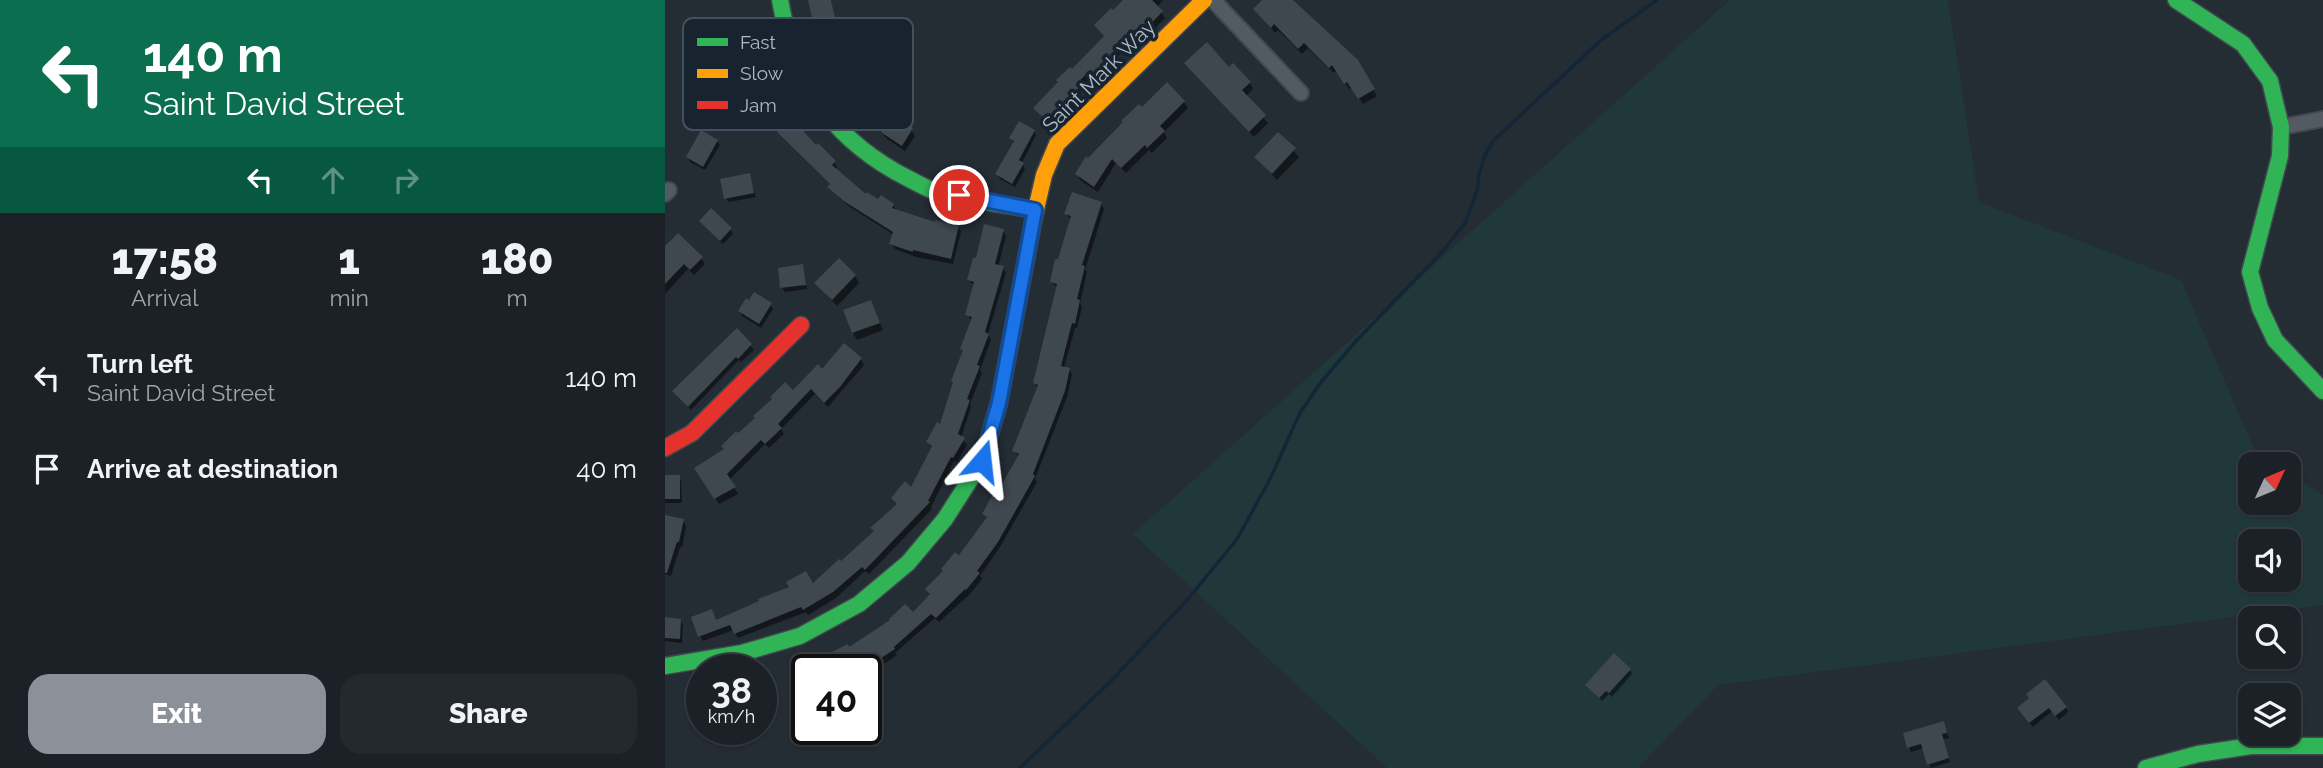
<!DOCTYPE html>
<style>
:root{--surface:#1b2127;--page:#24292f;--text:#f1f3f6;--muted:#a0a3a7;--line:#393e44;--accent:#8c9099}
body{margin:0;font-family:Raleway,sans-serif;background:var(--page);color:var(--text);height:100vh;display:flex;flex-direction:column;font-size:26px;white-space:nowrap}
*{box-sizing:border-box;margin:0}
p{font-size:23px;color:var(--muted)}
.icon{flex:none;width:38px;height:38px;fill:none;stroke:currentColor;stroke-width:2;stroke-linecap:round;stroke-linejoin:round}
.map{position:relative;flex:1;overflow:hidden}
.details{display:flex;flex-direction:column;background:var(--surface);width:665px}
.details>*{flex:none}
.hud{background:#0b6e4f;color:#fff;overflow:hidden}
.needle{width:46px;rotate:46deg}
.buttons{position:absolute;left:1573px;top:452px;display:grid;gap:14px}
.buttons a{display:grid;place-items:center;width:63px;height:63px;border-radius:14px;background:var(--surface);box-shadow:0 2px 5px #0004,0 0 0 2px var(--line);font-size:35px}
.speed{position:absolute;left:21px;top:654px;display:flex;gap:14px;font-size:35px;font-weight:700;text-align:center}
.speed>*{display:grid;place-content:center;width:91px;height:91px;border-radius:50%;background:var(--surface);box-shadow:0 2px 5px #0004,0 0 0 2px var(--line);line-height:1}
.speed small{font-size:18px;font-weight:400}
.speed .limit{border:4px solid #111;border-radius:10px;background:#fff;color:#111}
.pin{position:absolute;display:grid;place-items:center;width:60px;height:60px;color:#fff;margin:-30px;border:4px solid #fff;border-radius:50%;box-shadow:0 2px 7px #0007}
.me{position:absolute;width:77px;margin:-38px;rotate:17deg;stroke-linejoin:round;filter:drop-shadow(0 0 5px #0008)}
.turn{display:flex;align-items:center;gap:24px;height:147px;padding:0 28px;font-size:32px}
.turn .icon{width:91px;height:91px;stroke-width:2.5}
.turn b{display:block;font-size:49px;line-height:60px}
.lanes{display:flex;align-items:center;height:66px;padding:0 28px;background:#0003;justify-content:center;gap:35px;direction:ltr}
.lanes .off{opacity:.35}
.eta{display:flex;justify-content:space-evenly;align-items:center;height:119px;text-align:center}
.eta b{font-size:42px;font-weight:800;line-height:49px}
.primary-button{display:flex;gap:14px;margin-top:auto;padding:14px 28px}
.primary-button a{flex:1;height:80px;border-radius:21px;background:var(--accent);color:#fff;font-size:28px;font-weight:800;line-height:80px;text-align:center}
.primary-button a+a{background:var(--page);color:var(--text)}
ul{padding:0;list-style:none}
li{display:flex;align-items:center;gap:21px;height:91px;padding:0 28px}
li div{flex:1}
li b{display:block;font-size:26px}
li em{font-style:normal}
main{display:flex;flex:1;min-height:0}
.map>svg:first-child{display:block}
.green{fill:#21383a;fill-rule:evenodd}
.shadow{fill:#0007}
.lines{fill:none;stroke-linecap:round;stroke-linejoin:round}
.stream{stroke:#132638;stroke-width:3.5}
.building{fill:#3f474f}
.street-casing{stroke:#414950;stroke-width:18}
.fast-casing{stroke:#414950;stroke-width:19}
.slow-casing{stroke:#414950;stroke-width:19}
.jam-casing{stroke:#414950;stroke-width:19}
.street{stroke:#545a62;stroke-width:14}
.fast{stroke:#30b455;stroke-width:16}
.slow{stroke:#ff9f0a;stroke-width:16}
.jam{stroke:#e5322d;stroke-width:16}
.route-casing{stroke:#114b97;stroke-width:18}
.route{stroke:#1a73e8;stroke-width:12}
.labels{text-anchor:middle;stroke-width:7;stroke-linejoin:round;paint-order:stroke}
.street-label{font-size:21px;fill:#acb9c7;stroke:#17232e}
.key{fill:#17232e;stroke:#44505c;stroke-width:2}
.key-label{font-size:19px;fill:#acb9c7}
</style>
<main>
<section class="details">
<div class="hud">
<div class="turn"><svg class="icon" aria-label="left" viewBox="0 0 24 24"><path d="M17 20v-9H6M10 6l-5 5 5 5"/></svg><div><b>140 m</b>Saint David Street</div></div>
<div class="lanes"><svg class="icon" aria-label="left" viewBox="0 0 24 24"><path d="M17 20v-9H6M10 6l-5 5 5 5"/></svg><svg class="icon off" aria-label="ahead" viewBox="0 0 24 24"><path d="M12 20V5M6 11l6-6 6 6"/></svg><svg class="icon off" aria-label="right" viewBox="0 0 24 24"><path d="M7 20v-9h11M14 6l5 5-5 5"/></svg></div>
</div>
<div class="eta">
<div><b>17:58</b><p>Arrival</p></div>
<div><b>1</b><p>min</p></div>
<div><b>180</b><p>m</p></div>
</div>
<ul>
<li><svg class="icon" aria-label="left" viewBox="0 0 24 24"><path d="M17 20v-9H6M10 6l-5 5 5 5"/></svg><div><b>Turn left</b><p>Saint David Street</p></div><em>140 m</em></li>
<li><svg class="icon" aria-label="arrive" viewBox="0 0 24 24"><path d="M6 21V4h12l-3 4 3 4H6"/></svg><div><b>Arrive at destination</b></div><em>40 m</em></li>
</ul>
<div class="primary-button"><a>Exit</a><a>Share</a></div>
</section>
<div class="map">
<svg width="1658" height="768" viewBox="0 0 1658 768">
<rect width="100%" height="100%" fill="#242c34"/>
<path class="green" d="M1065,0H1283L1314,202L1516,280L1589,449L1611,464H1586V502H1624V473L1658,495V605L1053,685L973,768H722L468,534ZM1586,541H1624V579H1586Z"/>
<g class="shadow">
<polygon points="147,0 166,0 171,22 152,25"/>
<polygon points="460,0 498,0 492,7 500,18 485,33 482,31 458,55 456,53 440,70 441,73 435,80 430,74 414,90 416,95 398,111 400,114 387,127 370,108 440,37 431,25"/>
<polygon points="600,0 626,0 691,61 712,96 698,104 687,87 684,89 672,70 669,73 643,48 637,54 613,30 610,33 590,9"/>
<polygon points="184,33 194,53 183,58 206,95 215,87 233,109 226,116 246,130 250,136 240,151 222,139 188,101 186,103 176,86 179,83 156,39"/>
<polygon points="521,64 564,69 585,83 588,89 580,97 603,123 589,137"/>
<polygon points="112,89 125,112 121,115 151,147 169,162 172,167 170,170 202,196 228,205 232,211 271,224 293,227 296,232 288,264 251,257 230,249 226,244 229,235 185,207 168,192 164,187 166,185 120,140 95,100"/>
<polygon points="519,102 523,108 499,132 502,138 487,153 484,150 461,173 451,163 433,192 415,180 412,174 423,160 477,109"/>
<polygon points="369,131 371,135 357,163 360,169 350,187 335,179 332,174 349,143 346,138"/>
<polygon points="613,134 634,157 612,180 591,157"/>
<polygon points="52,141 55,145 40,170 25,162 23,157"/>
<polygon points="84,175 91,197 64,202 61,198"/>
<polygon points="436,203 439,209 420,270 422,272 415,303 417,307 412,328 410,328 399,368 404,369 407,374 402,397 370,479 372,482 335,547 315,576 317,579 305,594 274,622 270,618 230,653 232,655 214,667 212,663 198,670 172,670 165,655 184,650 248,614 266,596 262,589 294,558 322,519 319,514 332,498 354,457 349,451 373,389 370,383 393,288 386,282 407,220 401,214"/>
<polygon points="36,221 66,230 68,234 58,244"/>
<polygon points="338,231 341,236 333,267 338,268 341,273 323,334 326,340 315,370 317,373 305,404 306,407 296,438 302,445 292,462 289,461 266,507 267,509 204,574 200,571 171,598 143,615 141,612 73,638 69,630 38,641 35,636 51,622 148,586 176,564 210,533 207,528 233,505 228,499 247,490 268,449 263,442 276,426 307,321 302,314 310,286 303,280 312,261"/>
<polygon points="0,248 36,258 40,264 29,275 23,269 0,294"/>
<polygon points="137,266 142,289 120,292 117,288"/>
<polygon points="190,276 194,283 172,306 151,283"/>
<polygon points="206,302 218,330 192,340 188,333"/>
<polygon points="105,304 108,309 96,328 77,316 75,311"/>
<polygon points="72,331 89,350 76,362 74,360 26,410 9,391"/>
<polygon points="196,359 199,365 163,407 150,394 116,429 119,434 104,448 100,444 64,480 73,494 54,504 31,469 60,450 73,436 158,372"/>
<polygon points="0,476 14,476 16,481 17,503 0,503"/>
<polygon points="0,517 18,520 21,526 17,548 15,547 6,576 0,574"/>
<polygon points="0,619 15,620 18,625 17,643 0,641"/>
<polygon points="965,670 967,674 947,697 944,694 937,701 922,685"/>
<polygon points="1366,699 1401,708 1403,712 1394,720 1387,711 1368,727 1357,713"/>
<polygon points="1278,723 1284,738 1278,739 1285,762 1266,768 1259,748 1246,752 1244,747"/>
</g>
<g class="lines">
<polyline class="stream" points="355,768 447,680 524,598 572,539 604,481 635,413 656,382 692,340 777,252 800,223 812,191 814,174 820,155 829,140 936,40 992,0"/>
</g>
<g class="building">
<polygon points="143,0 166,0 170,17 148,22"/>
<polygon points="458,0 487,0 498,11 481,29 478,26 454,50 452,49 437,64 439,66 431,75 426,70 411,84 414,88 396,105 398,107 383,122 368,108 393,82 391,80 405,67 407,69 439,36 429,25 446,8 448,10"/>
<polygon points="597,0 628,0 693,60 710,89 693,99 682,82 679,84 667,65 664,68 639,43 633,49 609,24 606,28 588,9"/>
<polygon points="182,25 192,47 181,52 206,92 215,84 231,102 221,111 248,128 237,146 217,133 184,96 181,98 174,85 177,83 154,38"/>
<polygon points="542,42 564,67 568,63 586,82 577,90 601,115 584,132 519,63"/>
<polygon points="502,82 520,101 495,126 500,131 482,148 480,145 456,168 447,159 429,187 410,174 421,156 423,158 458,122 456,121 474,104 477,107"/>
<polygon points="112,87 124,106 118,109 151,145 153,143 171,161 167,165 201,194 202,192 213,199 216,195 229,204 227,208 270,222 270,220 294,225 286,259 248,250 248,252 224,244 228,232 180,202 162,187 165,184 114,134 92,100"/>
<polygon points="354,121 370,130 354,160 359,163 347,184 330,174 349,141 344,138"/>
<polygon points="36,130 53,140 38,167 21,157"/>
<polygon points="613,132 631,148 607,174 589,157"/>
<polygon points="85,173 89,193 59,199 55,179"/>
<polygon points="407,192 437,202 417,265 420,266 412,299 415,300 410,324 407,323 396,366 405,368 400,391 368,474 370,476 333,542 312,571 315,573 301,590 300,589 271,618 266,614 229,647 230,649 210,662 208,659 185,670 171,670 163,654 183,644 184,647 225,620 224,619 240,604 248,612 265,594 260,589 278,571 276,569 290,552 294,555 322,517 317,514 328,494 331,495 354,454 347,451 373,385 368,383 392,284 385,282 390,259 393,259 406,216 399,214"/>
<polygon points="46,208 67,228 55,241 34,221"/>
<polygon points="319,224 339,229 330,264 339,266 320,332 324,334 312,365 315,366 302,399 305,400 293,434 300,438 288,458 286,457 263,501 265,502 200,570 197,567 168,592 138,610 136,607 69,634 65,625 33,637 26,617 47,609 51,620 94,601 93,599 124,587 121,582 141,571 148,583 174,559 176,561 209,531 205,528 232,504 226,498 240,481 246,487 267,446 261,442 272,422 275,424 288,382 286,381 298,350 295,349 307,317 300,315 309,282 302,280 308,258 311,258"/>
<polygon points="13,233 38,257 25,270 19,264 0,284 0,246"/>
<polygon points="174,258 191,275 167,300 149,283"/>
<polygon points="138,264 141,285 115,288 113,268"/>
<polygon points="89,292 107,303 94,324 73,311 81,298 84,300"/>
<polygon points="206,300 215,323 187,333 178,310"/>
<polygon points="72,328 87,344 73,359 71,357 23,407 7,391"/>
<polygon points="179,343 197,358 175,387 159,403 146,389 113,424 117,428 100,444 96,440 62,474 71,487 49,499 29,468 59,449 56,446 71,431 73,433 90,418 88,416 107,399 105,397 120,382 128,390 153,364 157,369"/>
<rect x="0" y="475" width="15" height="24"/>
<polygon points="0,515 19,519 14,542 12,542 2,573 0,573"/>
<polygon points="0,617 16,619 15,639 0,638"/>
<polygon points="949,653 966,669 944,693 941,691 934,698 920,685"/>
<polygon points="1380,679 1402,707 1390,716 1384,708 1364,723 1352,708 1364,698 1361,694"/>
<polygon points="1279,721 1282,733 1277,734 1284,758 1262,765 1256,744 1242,748 1238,733"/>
</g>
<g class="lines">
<g class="street-casing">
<g id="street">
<polyline points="548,0 636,93"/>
<polyline points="1616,127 1658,119"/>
<polyline points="0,194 4,190"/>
</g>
</g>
<g class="fast-casing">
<g id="fast">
<path d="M115,0C129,78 161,132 231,172C243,178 256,186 269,191C302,200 337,204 370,210"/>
<polyline points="1511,0 1578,44 1605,81 1616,127 1615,156 1585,272 1595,308 1610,340 1658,391"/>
<polyline points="0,666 77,653 135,636 194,604 243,563 280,519 317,461 334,403 368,222"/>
<polyline points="1481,768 1533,754 1586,746 1658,746"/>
</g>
</g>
<g class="slow-casing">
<polyline id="slow" points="368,222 379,175 392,144 539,0"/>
</g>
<g class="jam-casing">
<polyline id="jam" points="0,448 27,433 136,325"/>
</g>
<use href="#street" class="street"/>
<use href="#fast" class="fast"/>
<use href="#slow" class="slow"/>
<use href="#jam" class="jam"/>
</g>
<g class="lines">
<g class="route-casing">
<polyline id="route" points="294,195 370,210 334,403 317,461"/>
</g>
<use href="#route" class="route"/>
</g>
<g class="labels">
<g class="street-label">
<text transform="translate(434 76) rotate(-45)" y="7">Saint Mark Way</text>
</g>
</g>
<rect x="18" y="18" width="230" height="112" rx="10" class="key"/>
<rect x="32" y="38" width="31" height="8" fill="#30b455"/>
<rect x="32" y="69" width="31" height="9" fill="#ff9f0a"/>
<rect x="32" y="101" width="31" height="8" fill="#e5322d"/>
<g class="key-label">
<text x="75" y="49">Fast</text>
<text x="75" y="80">Slow</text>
<text x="75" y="112">Jam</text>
</g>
</svg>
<div class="buttons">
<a><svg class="needle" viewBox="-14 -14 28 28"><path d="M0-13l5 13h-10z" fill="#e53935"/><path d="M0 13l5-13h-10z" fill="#a0a3a7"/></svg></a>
<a><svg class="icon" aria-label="sound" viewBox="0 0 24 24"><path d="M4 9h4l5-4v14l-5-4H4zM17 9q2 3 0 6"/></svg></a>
<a><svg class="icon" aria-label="search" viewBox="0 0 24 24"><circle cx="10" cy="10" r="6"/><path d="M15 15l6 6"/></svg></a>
<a><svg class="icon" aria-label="layers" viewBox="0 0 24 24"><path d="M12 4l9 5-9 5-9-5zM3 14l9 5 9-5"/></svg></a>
</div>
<div class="speed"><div>38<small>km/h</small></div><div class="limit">40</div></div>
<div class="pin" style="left:294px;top:195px;background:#d93025"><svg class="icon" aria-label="arrive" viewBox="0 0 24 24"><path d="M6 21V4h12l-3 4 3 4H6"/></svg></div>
<svg class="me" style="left:317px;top:461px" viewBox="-20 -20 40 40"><path d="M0-17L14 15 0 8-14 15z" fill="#1a73e8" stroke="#fff" stroke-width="4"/></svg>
</div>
</main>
